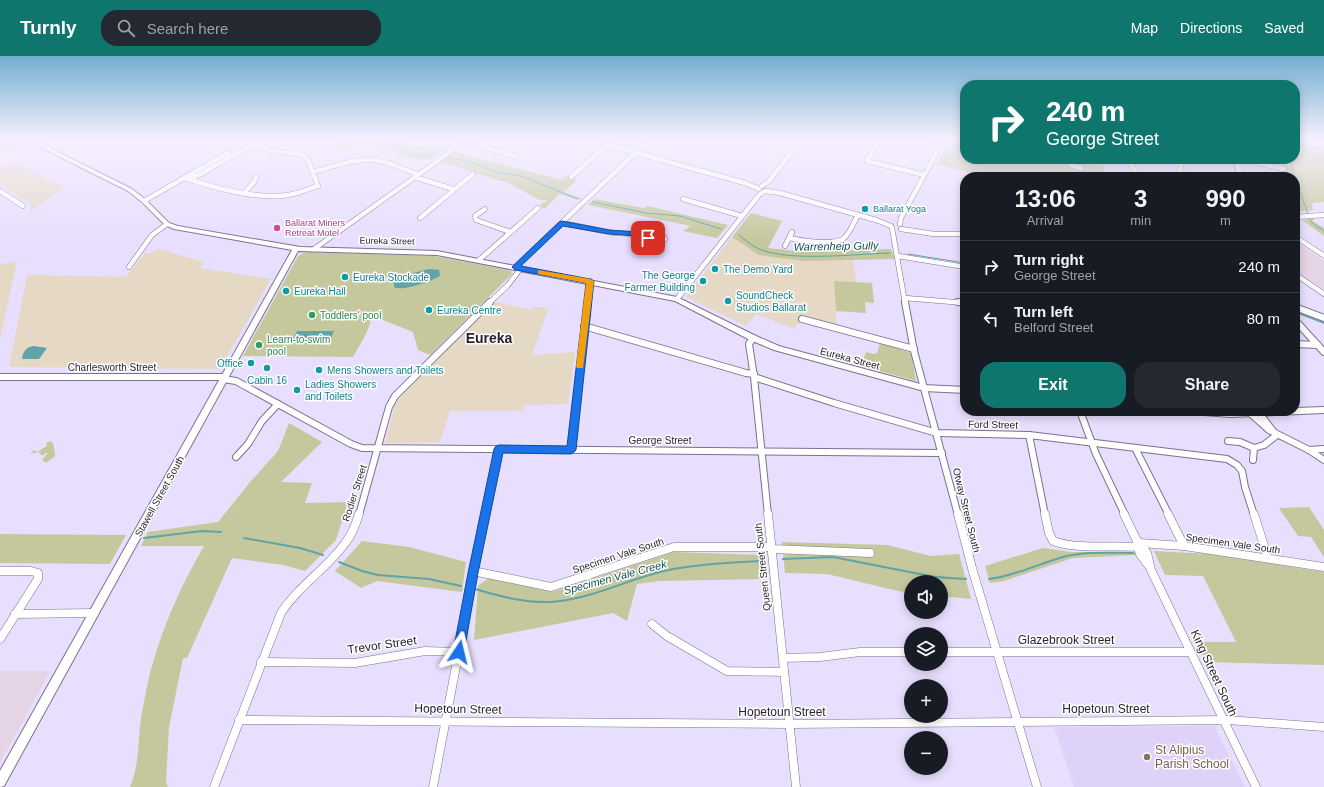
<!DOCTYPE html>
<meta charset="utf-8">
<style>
:root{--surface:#171b24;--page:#242831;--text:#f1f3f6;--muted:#9ea1a6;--line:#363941;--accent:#0f766e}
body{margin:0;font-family:Arial,sans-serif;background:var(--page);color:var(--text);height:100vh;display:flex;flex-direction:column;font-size:15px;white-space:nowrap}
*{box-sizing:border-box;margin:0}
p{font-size:13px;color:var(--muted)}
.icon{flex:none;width:22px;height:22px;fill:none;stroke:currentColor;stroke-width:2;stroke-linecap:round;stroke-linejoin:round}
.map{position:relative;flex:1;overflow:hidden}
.details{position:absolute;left:960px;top:116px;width:340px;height:244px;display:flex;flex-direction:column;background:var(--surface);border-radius:16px;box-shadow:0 2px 10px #0003}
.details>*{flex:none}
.top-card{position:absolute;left:960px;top:24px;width:340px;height:84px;border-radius:16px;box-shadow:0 2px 10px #0003;background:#0f766e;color:#fff;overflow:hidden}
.fabs{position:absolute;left:904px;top:519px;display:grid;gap:8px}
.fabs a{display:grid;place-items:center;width:44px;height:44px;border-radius:50%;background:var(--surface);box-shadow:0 2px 10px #0003;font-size:20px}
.pin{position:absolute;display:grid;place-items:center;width:34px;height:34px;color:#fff;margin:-17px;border-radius:8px;box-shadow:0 2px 6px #0006}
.me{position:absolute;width:44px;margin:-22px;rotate:10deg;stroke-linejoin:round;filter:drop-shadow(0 0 3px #0008)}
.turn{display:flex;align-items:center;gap:14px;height:84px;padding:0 20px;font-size:18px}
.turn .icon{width:52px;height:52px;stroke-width:2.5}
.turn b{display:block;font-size:28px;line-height:34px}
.eta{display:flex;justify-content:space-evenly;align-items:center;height:68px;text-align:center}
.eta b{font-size:24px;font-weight:700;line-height:28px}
.primary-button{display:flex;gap:8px;margin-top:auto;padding:8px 20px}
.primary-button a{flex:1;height:46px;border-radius:16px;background:var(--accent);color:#fff;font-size:16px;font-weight:700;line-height:46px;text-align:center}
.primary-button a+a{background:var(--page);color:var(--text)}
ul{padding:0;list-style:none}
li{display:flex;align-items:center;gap:12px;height:52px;padding:0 20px;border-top:1px solid var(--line)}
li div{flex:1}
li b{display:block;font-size:15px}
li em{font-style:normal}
header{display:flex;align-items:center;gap:24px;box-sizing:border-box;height:56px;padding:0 20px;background:var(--accent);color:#fff}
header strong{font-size:19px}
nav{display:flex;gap:22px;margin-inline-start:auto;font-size:14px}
.search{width:280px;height:36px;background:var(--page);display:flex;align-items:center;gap:10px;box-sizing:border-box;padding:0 14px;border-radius:16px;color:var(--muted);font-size:15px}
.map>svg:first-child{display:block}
.commercial{fill:#e5d4e5}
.industrial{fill:#e5d8c5}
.built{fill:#dfd2f9}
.green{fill:#c5c89c}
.water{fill:#5ea4a9}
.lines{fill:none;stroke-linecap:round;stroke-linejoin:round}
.stream-far2{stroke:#5ea4a9;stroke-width:1}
.stream-far1{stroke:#5ea4a9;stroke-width:1.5}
.stream{stroke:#5ea4a9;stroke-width:2}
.minor-far2-casing{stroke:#7b728e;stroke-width:5.5}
.minor-far1-casing{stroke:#7b728e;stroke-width:8}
.minor-casing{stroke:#7b728e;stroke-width:9}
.tertiary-casing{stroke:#7b728e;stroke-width:2}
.secondary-casing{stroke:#7b728e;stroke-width:1}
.minor-far2{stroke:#fff;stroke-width:4.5}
.minor-far1{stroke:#fff;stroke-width:6}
.minor{stroke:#fff;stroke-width:8}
.tertiary{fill:#fff;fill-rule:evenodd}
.secondary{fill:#fff;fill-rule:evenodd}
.route{fill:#1a73e8;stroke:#114b97}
.slow{fill:#f59e0b}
.culture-dot{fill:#0f9aa8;stroke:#fff;stroke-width:1.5}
.hotel-dot{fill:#d1479c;stroke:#fff;stroke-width:1.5}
.leisure-dot{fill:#2e9e5b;stroke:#fff;stroke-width:1.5}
.education-dot{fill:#8d6e63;stroke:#fff;stroke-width:1.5}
.labels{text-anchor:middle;stroke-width:3;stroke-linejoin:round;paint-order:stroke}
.far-culture-label{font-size:9px;fill:#0d838f;stroke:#fff;text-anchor:start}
.far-hotel-label{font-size:9px;fill:#b23c85;stroke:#fff;text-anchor:start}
.far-street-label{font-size:9px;fill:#27232e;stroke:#fff}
.culture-label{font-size:10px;fill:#0d838f;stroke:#fff;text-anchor:start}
.leisure-label{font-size:10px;fill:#27864d;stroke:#fff;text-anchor:start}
.street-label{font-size:10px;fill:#27232e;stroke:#fff}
.water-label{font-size:11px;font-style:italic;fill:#104f53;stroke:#fff}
.near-street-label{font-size:12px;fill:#27232e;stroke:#fff}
.near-education-label{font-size:12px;fill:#785e54;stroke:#fff;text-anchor:start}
.district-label{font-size:14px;font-weight:bold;fill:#27232e;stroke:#fff}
</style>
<header>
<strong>Turnly</strong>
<div class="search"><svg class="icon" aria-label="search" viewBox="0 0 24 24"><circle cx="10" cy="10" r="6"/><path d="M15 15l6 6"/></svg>Search here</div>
<nav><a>Map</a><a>Directions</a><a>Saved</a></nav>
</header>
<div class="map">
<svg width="1324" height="731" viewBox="0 0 1324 731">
<rect width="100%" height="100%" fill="#e8defe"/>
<g class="commercial">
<polygon points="1295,185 1324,205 1324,234 1295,214"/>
<polygon points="0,615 50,615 0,707"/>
</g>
<g class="industrial">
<polygon points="15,105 64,131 30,156 31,147 0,129 0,112"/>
<polygon points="732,181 759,199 771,201 804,205 853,203 856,227 834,226 837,270 800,265 794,273 756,258 746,270 686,241"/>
<polygon points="159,193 204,206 200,212 271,223 221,311 218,313 9,311 27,219 126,221 145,197 151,197"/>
<polygon points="17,205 0,283 0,209"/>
<polygon points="496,246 531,254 534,250 548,253 532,299 575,296 568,348 524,349 523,355 450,355 440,386 385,387 395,349 404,335"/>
</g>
<polygon class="built" points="1214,670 1245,731 1074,731 1054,671"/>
<g class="green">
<polygon points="313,83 386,83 444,94 431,104 408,102 385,91 368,89 339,92 339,85"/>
<polygon points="917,83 965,83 965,103 1103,103 1104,116 1108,121 983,121 938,108 946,90"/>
<polygon points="1295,83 1310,83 1308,88 1324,91 1324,146 1312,147 1313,154 1295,156 1295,121 1287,121 1284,115 1282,103 1295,103"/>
<path d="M455,95C490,107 526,113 561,124L566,120L577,124L563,136L581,142L579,144L560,138L544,153L540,149L547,145L546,144H540L508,127L441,106Z"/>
<polygon points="594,143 644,152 647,150 728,169 717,182 683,175 691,170 588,149"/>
<polygon points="751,157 782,165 768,192 804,196 891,193 895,203 804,205 771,201 759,199 732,181"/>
<polygon points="1314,162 1313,165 1324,172 1324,180 1302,164"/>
<polygon points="306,196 435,200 511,215 512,218 430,299 418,294 413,276 373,260 365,280 353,301 243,300 298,200"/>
<polygon points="834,225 872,227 874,247 865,246 866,257 836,255"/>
<polygon points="880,287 911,297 916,325 861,310 866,296 874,298 877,297"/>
<path d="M289,367L322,386L281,426L312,427L305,447L348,446L336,484L305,515L283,509L232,502L187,602H183L169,671L166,726L168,731H130C141,705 137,678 143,651C146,635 149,619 154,603C166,563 183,526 204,490H141L148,476L218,466L251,425L278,395Z"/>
<polygon points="51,385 54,390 55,400 46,407 42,404 48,397 45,397 47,394 44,399 40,399 41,397 38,396 30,398 34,394 37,396 47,390 46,387"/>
<polygon points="1309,451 1324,474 1324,501 1311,481 1298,480 1279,452"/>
<polygon points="0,478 126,479 110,508 0,507"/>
<polygon points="362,485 409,491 466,506 462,536 377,525 361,532 335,515"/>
<polygon points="782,486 887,489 931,500 959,498 971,543 941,540 941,526 911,526 911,537 898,535 827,518 785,517"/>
<polygon points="1043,492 1070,496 1135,496 1137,499 1073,502 1004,525 990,527 985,510"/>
<polygon points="1154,495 1209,498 1324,516 1324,609 1206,606 1196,586 1236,586 1203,520 1165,519"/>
<polygon points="674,496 761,499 764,523 660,525 637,528 627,565 613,557 474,584 478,530 490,521 552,536"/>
</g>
<g class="water">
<path d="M429,213L439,214L440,220C431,225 402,236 394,231V225L400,220Z"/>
<polygon points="297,275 334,275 329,286 291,286"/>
<path d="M34,290L47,292L39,303H22C23,295 26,291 34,290Z"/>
</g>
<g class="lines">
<g class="stream-far2">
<polyline points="348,83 395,89 413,98 433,100"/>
<polyline points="448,102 467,105 496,116 521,120 578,143"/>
<polyline points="1289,103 1295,121"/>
<polyline points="1295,122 1311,166 1324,175"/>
<polyline points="593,146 646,157 680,160 721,173"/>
<path d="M739,179C745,184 752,190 759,193C789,206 856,198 890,197"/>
<polyline points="908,198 965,207"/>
</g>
<polyline class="stream-far1" points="1295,256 1324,267"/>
<g class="stream">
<polyline points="144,482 202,475 221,476"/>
<polyline points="244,482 300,492 323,499"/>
<polyline points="783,503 833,501 935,521 966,523"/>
<polyline points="339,506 362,515 378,519 429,523 461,530"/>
<path d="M989,523C1015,520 1038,508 1063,501C1085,495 1110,497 1133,497"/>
<path d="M475,533C499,540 524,547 550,546C589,544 626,524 664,515C696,508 729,507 761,505"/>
</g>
<g class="minor-far2-casing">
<g id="minor-far2">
<polyline points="455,83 463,85"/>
<polyline points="586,83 745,127 759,133"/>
<polyline points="463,85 516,100"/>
<polyline points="878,86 867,105 924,119"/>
<polyline points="1126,103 1140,121"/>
<polyline points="1183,103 1180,114 1186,121"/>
<polyline points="1241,103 1284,113"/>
<polyline points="1071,109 1081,112"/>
<path d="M313,116C333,111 354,102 375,104C390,106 403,113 417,118"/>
<polyline points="414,121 453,133"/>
<polyline points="571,121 607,89"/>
<path d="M185,122C215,132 256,144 288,139C298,138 308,133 318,130L308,104L303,99L270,94L252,88"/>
<polyline points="189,123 199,119 262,83"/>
<polyline points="762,130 769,125 802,83"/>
<polyline points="0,135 23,150"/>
<polyline points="766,135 780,137 876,164 891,170"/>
<polyline points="244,137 254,126 256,121"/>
<polyline points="683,143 742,160"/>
<polyline points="144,145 226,98 233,99"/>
<polyline points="485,153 475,160 476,164 510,176"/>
<polyline points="1295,161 1324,159"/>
<polyline points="420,162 473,118"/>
<polyline points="562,167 614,177 662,179 665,183 663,185 654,184 637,178"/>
<polyline points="900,168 901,162 944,83"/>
<polyline points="892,172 905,247"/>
<polyline points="901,173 934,178 965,178"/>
<path d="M790,182C801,185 833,189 843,183C849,179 854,166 858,159"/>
<polyline points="785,190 792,176"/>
<polyline points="314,193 446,99 452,93"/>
<polyline points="898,200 965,211"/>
<polyline points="479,204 538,152"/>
<polyline points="129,211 152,179 167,168"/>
<polyline points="515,211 650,83"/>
<polyline points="1295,218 1324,238"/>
<polyline points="905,242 965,247"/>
<polyline points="677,243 759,139 765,135"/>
<polyline points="489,247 508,229 521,212"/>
<polyline points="587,247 590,225"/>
</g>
</g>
<g class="minor-far1-casing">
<g id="minor-far1">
<polyline points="905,246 914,295 958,459"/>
<polyline points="958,246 965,247"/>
<polyline points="1295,251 1324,262"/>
<polyline points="802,263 914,293"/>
<polyline points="1295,264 1324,296"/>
<polyline points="584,270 746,317 754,318"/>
<polyline points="753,282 749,288 754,321 768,459"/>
<polyline points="1295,288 1318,289"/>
<polyline points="0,321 224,321"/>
<polyline points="754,321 834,347 937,377 1029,379 1227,403 1237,409 1242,415 1245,431 1254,459"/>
<polyline points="223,323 236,325 351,388 362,392 942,397"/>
<polyline points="1080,355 1096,398 1125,459"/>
<polyline points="1250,357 1269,374 1309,394 1324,404"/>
<polyline points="1259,357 1273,375"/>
<polyline points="1029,379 1045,459"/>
<polyline points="1228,385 1240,386 1254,392"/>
<polyline points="1135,392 1169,459"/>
<polyline points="571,394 588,246"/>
<polyline points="1309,394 1324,393"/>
<polyline points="236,401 248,388 262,365 278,348"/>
<polyline points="1253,404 1254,392 1264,389 1277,379"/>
<polyline points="359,459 389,351 395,340 490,246"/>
<polyline points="485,459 499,393"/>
</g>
</g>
<g class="minor-casing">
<g id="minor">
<polyline points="768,458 796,731"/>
<polyline points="958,458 972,512 1037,731"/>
<path d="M1045,458L1049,477L1053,485C1079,494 1111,489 1138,491"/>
<polyline points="1124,458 1136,483 1147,497 1151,514 1256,731"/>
<polyline points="1168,458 1184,490"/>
<polyline points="1254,458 1268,502"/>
<polyline points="1139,487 1184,490 1324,511"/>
<polyline points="1137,488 1140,498 1149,510"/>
<polyline points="772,493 870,497"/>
<polyline points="0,515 31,515 38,517 38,523 0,583"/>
<polyline points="473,515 551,531 674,491 771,491"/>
<polyline points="15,558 94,557"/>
<polyline points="652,568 667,580 727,615 784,616"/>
<polyline points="941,596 1190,596"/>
<polyline points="783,602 820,601 860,596 911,596"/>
<polyline points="261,606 355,607 425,595 459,596"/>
<polyline points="239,664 790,668 1228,664 1324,671"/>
<path d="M214,731L281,557C299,529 327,513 346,486C352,478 356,468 359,458"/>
<polyline points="433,731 485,458"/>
</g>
</g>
<g class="tertiary-casing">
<g id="tertiary">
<polygon points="22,83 32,83 41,85 54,94 132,133 146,144 169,167 178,170 300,191 437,195 677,241 756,280 779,290 924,329 965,331 965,337 924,335 774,294 750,284 675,245 437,199 298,195 4,730 0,731 0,715 292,194 174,173 165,169 142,146 128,135 50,96 37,87 27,85 4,92 1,90"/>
<polygon points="1324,351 1324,357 1230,361 1191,358 1187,355 1295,355 1295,352"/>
</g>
</g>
<g class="secondary-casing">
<g id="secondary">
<polygon points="1234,103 1240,103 1243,121 1237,121"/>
<polygon points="1295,178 1324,197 1324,202 1295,183"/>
</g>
</g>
<use href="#minor-far2" class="minor-far2"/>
<use href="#minor-far1" class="minor-far1"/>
<use href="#minor" class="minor"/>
<use href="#tertiary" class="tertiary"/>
<use href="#secondary" class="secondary"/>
</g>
<linearGradient id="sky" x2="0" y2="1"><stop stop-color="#71aecf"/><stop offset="0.45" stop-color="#f5f0ff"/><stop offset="1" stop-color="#f5f0ff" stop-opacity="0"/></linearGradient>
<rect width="1324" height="185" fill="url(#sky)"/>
<polygon class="route" points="562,165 609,174 637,176 651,182 648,184 636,180 609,178 563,170 521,210 590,223 594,225 576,394 574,396 571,398 503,397 478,517 464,596 463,600 459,602 455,600 453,596 468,517 494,393 496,390 499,389 567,390 586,227 515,214 512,211 559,166"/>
<polygon class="slow" points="538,214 590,223 594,225 583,312 577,312 576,310 586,227 538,218"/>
<g class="culture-dot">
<circle cx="865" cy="153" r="4"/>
<circle cx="715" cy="213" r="4"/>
<circle cx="345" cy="221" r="4"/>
<circle cx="703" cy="225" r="4"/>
<circle cx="286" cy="235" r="4"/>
<circle cx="728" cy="245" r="4"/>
<circle cx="429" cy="254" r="4"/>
<circle cx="251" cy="307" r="4"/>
<circle cx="267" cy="312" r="4"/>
<circle cx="319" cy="314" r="4"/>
<circle cx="297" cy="334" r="4"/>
</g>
<circle class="hotel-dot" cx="277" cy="172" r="4"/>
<g class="leisure-dot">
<circle cx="312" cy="259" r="4"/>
<circle cx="259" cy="289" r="4"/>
</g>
<circle class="education-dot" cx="1147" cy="701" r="4"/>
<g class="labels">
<g class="far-culture-label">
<text x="873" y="156">Ballarat Yoga</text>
</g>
<g class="far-hotel-label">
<text x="285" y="170">Ballarat Miners<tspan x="285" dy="10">Retreat Motel</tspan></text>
</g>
<g class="far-street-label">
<text transform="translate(387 185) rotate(1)" y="3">Eureka Street</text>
</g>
<g class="culture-label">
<text x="723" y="217">The Demo Yard</text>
<text x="695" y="223" text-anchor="end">The George<tspan x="695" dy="12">Farmer Building</tspan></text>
<text x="353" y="225">Eureka Stockade</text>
<text x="294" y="239">Eureka Hall</text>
<text x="736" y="243">SoundCheck<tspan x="736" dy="12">Studios Ballarat</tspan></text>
<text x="437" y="258">Eureka Centre</text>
<text x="243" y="311" text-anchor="end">Office</text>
<text x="327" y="318">Mens Showers and Toilets</text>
<text x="267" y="328" text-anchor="middle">Cabin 16</text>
<text x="305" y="332">Ladies Showers<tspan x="305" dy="12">and Toilets</tspan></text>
</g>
<g class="leisure-label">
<text x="320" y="263">Toddlers' pool</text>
<text x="267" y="287">Learn-to-swim<tspan x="267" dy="12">pool</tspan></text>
</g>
<g class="street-label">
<text transform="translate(850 302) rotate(15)" y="4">Eureka Street</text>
<text x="112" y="315">Charlesworth Street</text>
<text transform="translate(993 368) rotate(1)" y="4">Ford Street</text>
<text x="660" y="388">George Street</text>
<text transform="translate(354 437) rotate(-72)" y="4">Rodier Street</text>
<text transform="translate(159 440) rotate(-61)" y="4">Stawell Street South</text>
<text transform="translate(967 454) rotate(76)" y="4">Otway Street South</text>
<text transform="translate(1233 487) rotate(8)" y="4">Specimen Vale South</text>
<text transform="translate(618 499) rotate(-18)" y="4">Specimen Vale South</text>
<text transform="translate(762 511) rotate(-96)" y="4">Queen Street South</text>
</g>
<g class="water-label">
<text transform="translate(836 190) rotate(-1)" y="4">Warrenheip Gully</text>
<text transform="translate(615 521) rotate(-15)" y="4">Specimen Vale Creek</text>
</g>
<g class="near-street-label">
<text x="1066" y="588">Glazebrook Street</text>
<text transform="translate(382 589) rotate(-8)" y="4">Trevor Street</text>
<text transform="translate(1214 617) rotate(65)" y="4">King Street South</text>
<text transform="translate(458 653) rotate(1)" y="4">Hopetoun Street</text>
<text x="1106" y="657">Hopetoun Street</text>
<text x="782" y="660">Hopetoun Street</text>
</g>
<g class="near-education-label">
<text x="1155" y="698">St Alipius<tspan x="1155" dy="14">Parish School</tspan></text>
</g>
<g class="district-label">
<text x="489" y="287">Eureka</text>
</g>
</g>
</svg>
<div class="fabs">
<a><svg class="icon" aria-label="sound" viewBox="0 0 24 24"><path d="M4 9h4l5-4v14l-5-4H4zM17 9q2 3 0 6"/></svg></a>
<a><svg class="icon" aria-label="layers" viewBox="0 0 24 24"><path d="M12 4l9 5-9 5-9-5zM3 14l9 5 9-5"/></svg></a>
<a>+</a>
<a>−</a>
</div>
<div class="pin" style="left:648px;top:182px;background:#d93025"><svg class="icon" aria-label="arrive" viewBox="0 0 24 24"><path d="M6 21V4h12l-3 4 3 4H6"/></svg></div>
<svg class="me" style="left:459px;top:596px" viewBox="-20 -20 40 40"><path d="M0-17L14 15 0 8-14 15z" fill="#1a73e8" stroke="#fff" stroke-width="4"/></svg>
<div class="top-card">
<div class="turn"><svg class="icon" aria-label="right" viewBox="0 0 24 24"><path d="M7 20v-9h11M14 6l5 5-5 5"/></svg><div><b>240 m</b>George Street</div></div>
</div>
<section class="details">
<div class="eta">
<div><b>13:06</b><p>Arrival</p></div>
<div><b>3</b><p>min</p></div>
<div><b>990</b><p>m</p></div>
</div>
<ul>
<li><svg class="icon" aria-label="right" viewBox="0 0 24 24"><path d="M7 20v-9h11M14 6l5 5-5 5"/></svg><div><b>Turn right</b><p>George Street</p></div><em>240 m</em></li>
<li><svg class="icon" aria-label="left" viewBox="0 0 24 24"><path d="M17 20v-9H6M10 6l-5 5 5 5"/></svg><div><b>Turn left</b><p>Belford Street</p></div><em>80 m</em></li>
</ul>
<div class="primary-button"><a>Exit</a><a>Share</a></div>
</section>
</div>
